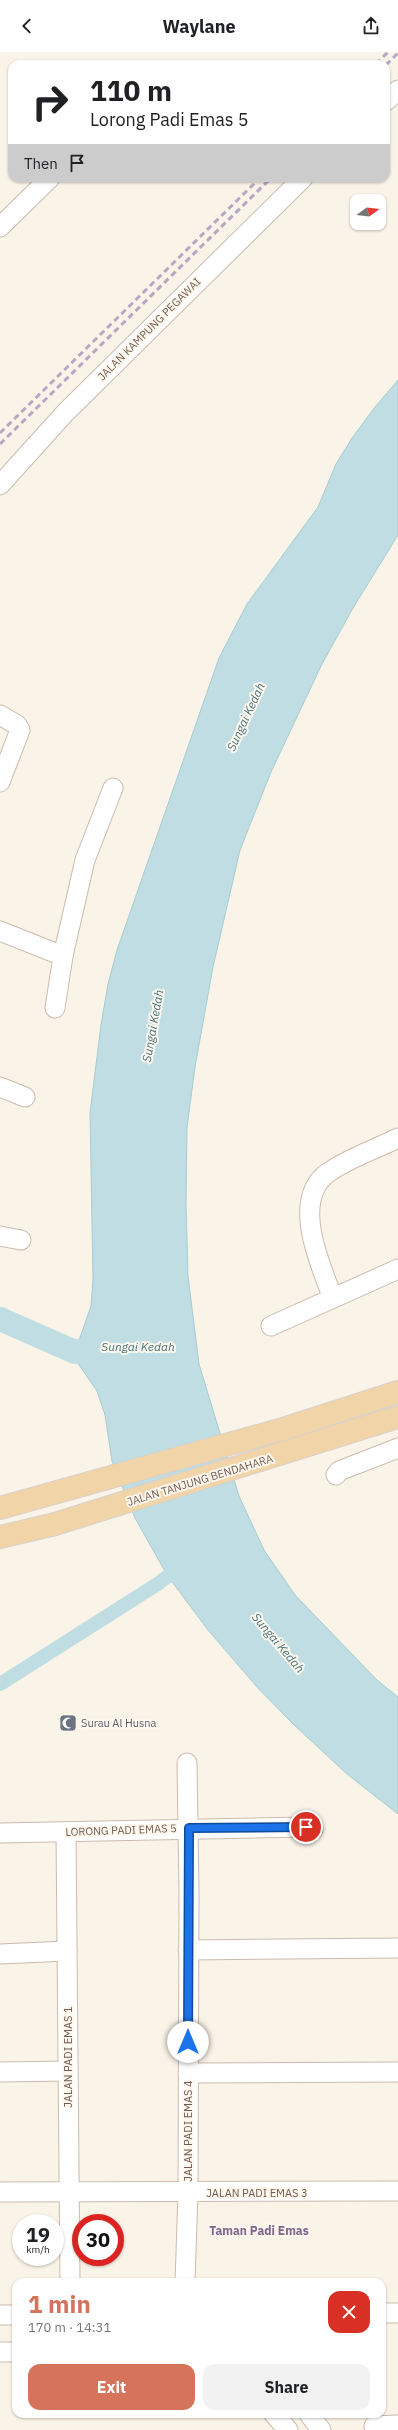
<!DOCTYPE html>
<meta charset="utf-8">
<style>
:root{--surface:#fff;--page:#f2f2f2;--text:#202124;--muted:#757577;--accent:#d6735b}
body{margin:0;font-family:"IBM Plex Sans",sans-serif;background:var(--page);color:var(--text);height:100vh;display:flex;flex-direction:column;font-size:15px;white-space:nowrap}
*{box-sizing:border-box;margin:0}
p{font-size:13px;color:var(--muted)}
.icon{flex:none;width:22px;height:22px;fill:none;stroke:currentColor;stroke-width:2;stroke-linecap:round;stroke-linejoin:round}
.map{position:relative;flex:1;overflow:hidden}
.drawer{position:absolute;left:12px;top:2226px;width:374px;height:140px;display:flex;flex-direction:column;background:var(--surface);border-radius:12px;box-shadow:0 1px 3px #0004}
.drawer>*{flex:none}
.guide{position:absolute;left:8px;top:8px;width:382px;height:122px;border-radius:12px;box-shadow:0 1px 3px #0004;background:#fff;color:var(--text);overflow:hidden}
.needle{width:26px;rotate:75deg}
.buttons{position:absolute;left:350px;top:142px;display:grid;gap:8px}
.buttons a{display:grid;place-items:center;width:36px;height:36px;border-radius:8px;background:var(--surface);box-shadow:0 1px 3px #0004;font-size:20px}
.speed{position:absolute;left:12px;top:2162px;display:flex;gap:8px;font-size:20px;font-weight:700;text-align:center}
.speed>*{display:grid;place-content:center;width:52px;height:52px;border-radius:50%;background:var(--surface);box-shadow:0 1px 3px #0004;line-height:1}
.speed small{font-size:10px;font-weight:400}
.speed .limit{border:6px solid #d22;background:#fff;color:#111}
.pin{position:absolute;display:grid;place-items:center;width:34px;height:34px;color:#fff;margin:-17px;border:2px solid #fff;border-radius:50%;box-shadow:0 1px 4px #0007}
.me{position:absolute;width:44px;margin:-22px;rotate:0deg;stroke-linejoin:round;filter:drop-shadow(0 0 3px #0008)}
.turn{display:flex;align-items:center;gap:14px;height:84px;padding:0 16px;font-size:18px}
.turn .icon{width:52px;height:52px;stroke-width:2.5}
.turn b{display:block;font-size:28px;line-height:34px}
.then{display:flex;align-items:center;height:38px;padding:0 16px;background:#0003;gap:8px;font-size:15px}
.round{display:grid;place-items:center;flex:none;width:42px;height:42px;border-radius:12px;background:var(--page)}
.overview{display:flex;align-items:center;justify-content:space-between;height:68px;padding:0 16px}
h1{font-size:24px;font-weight:800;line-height:30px;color:var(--accent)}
.cta{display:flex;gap:8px;margin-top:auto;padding:8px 16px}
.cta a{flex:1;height:46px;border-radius:12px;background:var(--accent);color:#fff;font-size:16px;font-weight:800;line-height:46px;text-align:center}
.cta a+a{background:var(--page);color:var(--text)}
header{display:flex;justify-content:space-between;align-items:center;height:52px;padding:0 16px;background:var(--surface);font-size:18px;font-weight:800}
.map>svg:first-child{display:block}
.water{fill:#bfdde2;stroke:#a6cdd2}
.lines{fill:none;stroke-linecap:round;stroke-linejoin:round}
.canal{stroke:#bfdde2;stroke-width:14}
.river{stroke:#bfdde2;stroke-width:24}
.minor-casing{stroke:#cbbbaf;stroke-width:21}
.major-casing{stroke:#d7d1ce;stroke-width:24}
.minor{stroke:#fff;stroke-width:19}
.major{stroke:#f1d4a8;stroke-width:22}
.rail{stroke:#b6a7c3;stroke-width:3;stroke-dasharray:6 4;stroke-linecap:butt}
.route-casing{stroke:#114b97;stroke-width:10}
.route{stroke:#1a73e8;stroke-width:7}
.labels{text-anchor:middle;stroke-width:4;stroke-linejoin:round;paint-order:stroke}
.street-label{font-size:11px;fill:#715a4f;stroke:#fdf7ee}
.worship-label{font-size:11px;fill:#5b616d;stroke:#fdf7ee;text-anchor:start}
.water-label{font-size:12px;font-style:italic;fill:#47747b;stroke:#fdf7ee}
.neighbourhood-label{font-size:12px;font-weight:bold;fill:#7f668d;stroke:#fdf7ee}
</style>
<header><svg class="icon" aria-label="back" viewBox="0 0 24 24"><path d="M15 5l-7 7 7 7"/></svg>Waylane<svg class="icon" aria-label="share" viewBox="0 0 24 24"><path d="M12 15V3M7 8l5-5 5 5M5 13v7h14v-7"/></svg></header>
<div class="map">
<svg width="398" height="2378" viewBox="0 0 398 2378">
<rect width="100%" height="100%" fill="#faf3e8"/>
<polygon class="water" points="398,328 398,483 353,556 322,612 271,720 240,798 213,915 195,1015 187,1075 186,1151 188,1224 199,1312 239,1444 264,1498 295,1543 377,1628 398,1645 398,1762 347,1722 292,1671 257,1635 208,1578 167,1523 135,1466 112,1409 105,1363 97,1339 77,1310 75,1300 91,1254 93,1227 90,1061 101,973 108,932 117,898 219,606 247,552 318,455 336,412 352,386 375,355"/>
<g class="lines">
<polyline class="canal" points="0,1632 159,1531 182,1513"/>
<polyline class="river" points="0,1267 75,1300 105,1292"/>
<g class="minor-casing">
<g id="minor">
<polyline points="386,49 398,38"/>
<polyline points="0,175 50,126"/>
<polyline points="0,433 65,361 303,126"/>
<polyline points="0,663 17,673 20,678 0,730"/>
<polyline points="0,879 63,904"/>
<polyline points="55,956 63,904 85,808 113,736"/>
<polyline points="0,1035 25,1045"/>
<polyline points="0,1184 21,1188"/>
<path d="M333,1246C320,1213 290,1146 329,1120C349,1106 376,1097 398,1086"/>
<polyline points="271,1274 398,1217"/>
<polyline points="336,1423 339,1419 398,1396"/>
<polyline points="66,1780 70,2230"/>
<polyline points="0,1781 306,1775 313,1777"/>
<polyline points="188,1898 398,1896"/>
<polyline points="0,1902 67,1899"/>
<polyline points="0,2020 68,2019"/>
<polyline points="188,2021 398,2020"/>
<polyline points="0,2140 398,2139"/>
<polyline points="185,2230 188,2141 189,1840 187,1711"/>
<polyline points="382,2261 398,2261"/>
<polyline points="0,2263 16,2263"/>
<polyline points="0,2300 16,2300"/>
<polyline points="274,2362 288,2378"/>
<polyline points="309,2362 321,2378"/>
<polyline points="374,2374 398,2373"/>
</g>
</g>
<g class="major-casing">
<g id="major">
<polyline points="0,1456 283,1377 398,1340"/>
<polyline points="0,1485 55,1472 398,1365"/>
</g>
</g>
<use href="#minor" class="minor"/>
<use href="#major" class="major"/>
<g class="rail">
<polyline points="376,12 388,0"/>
<polyline points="386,13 398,1"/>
<polyline points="0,381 260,126"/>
<polyline points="0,392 271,126"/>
</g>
</g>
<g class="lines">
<g class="route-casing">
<polyline id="route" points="188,1990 189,1776 306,1775"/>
</g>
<use href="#route" class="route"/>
</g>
<defs>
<g id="mosque-square" transform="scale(0.9)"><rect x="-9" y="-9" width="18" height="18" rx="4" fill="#6b7280" stroke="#fdf7ee"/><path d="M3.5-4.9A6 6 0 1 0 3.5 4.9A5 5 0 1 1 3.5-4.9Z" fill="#fff"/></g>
</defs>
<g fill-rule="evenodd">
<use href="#mosque-square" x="68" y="1671"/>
</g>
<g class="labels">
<g class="street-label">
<text transform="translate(149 277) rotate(-45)" y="4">JALAN KAMPUNG PEGAWAI</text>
<text transform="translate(200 1428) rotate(-17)" y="4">JALAN TANJUNG BENDAHARA</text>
<text transform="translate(121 1778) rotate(-2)" y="4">LORONG PADI EMAS 5</text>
<text transform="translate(68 2005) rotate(-90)" y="4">JALAN PADI EMAS 1</text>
<text transform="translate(188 2079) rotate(-90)" y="4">JALAN PADI EMAS 4</text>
<text x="257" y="2145">JALAN PADI EMAS 3</text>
</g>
<g class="worship-label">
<text x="81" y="1675">Surau Al Husna</text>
</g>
<g class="water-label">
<text transform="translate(246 665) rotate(-65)" y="4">Sungai Kedah</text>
<text transform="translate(153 974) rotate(-80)" y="4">Sungai Kedah</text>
<text x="138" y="1299">Sungai Kedah</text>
<text transform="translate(278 1591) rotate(50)" y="4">Sungai Kedah</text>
</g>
<g class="neighbourhood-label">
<text x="259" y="2183">Taman Padi Emas</text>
</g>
</g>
</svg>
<div class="buttons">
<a><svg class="needle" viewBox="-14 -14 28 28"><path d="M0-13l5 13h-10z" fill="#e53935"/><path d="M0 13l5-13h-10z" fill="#757577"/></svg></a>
</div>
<div class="speed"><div>19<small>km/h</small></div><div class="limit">30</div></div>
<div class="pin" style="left:306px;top:1775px;background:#d93025"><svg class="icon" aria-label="arrive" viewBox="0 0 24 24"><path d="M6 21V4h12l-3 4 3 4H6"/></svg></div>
<svg class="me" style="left:188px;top:1990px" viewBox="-20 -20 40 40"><circle r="19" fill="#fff"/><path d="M0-13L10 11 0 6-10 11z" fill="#1a73e8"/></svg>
<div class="guide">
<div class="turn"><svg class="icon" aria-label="right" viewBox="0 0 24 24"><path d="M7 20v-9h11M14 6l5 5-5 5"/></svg><div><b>110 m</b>Lorong Padi Emas 5</div></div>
<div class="then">Then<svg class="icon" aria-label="arrive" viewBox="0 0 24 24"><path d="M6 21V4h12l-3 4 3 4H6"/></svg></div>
</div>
<section class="drawer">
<div class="overview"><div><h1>1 min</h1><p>170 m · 14:31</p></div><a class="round" style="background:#d93025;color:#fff"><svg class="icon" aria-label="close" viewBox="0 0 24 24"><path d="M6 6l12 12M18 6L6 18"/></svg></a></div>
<div class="cta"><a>Exit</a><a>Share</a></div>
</section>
</div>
